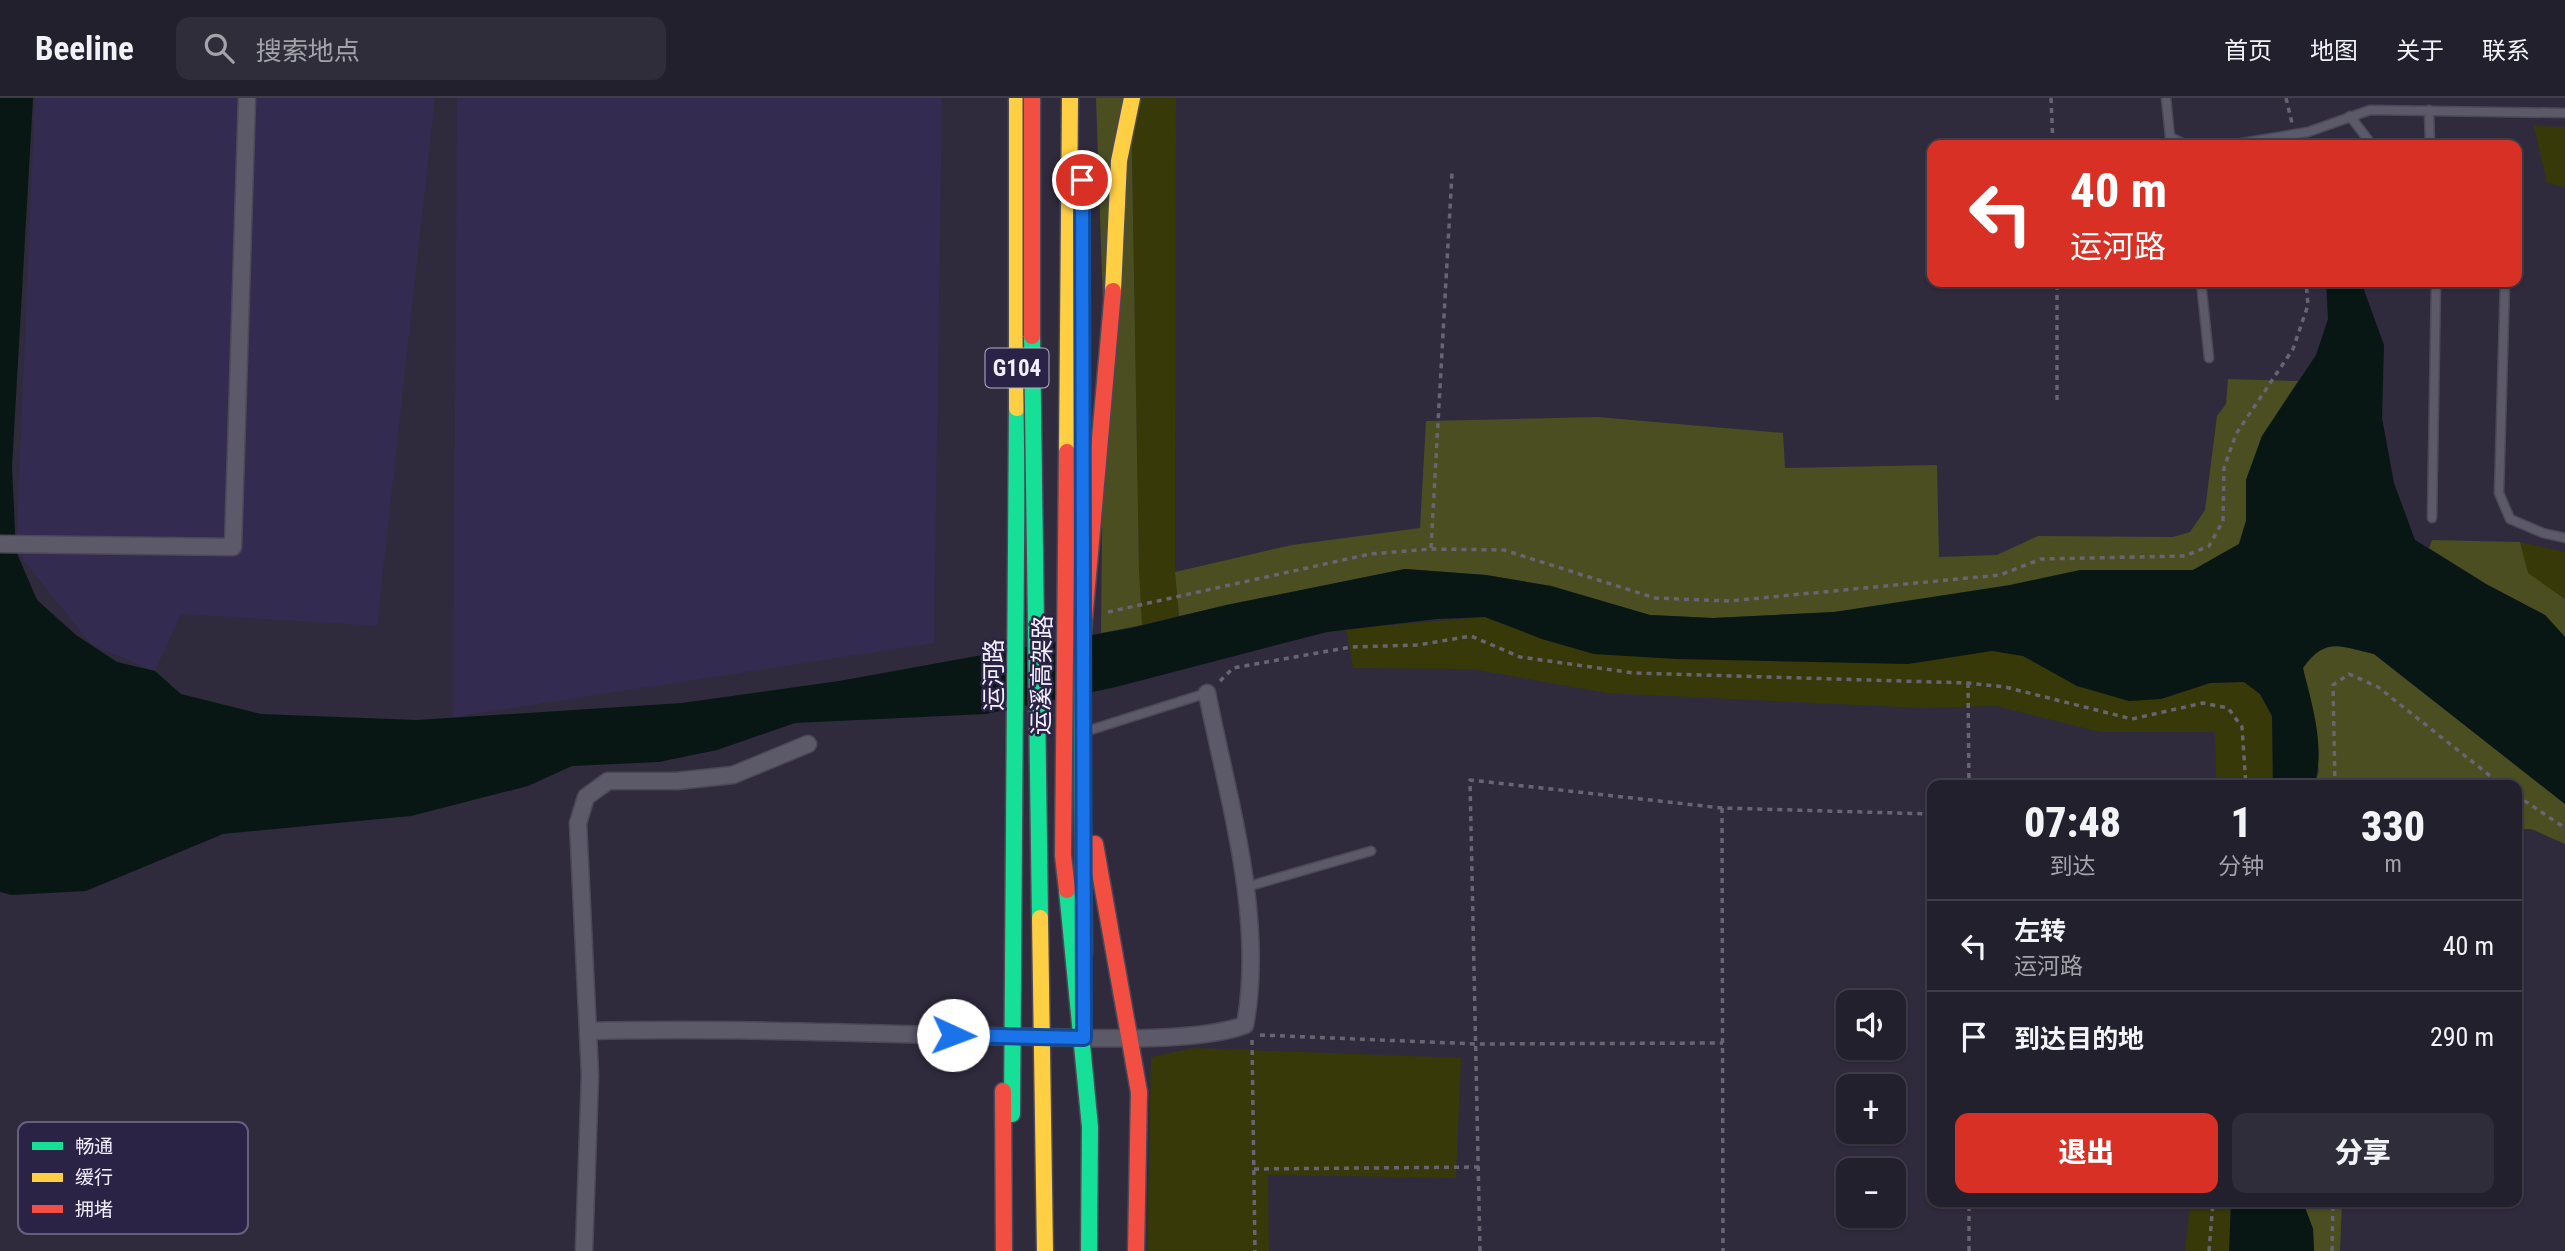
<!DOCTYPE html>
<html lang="zh">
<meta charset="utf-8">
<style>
:root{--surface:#23202e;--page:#2f2d3a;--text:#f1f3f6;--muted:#a3a3aa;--line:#403e4a;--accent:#d93025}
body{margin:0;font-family:"Roboto Condensed","Noto Sans SC",sans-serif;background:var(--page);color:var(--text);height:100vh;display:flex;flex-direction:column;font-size:26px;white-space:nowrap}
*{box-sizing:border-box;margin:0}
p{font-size:23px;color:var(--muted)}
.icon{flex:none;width:38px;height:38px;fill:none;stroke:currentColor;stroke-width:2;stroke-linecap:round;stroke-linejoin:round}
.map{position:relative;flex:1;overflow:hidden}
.side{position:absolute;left:1927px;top:682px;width:595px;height:427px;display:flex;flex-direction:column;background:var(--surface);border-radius:14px;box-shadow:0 2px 5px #0004,0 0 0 2px var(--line)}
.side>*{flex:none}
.top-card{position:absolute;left:1927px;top:42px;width:595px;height:147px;border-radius:14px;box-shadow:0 2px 5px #0004,0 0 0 2px var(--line);background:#d93025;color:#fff;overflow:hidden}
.fabs{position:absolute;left:1836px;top:892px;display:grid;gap:14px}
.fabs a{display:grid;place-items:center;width:70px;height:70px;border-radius:14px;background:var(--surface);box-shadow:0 2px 5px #0004,0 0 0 2px var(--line);font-size:35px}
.pin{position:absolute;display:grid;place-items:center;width:60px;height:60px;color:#fff;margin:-30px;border:4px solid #fff;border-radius:50%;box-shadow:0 2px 7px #0007}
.me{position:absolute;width:77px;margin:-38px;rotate:92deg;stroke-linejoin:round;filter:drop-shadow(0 0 5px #0008)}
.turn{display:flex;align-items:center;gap:24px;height:147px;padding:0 28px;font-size:32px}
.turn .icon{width:91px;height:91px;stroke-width:2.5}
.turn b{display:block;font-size:49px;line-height:60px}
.eta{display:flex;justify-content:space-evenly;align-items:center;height:119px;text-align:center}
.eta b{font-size:42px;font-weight:800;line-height:49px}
.action{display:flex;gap:14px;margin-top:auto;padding:14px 28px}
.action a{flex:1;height:80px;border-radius:14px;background:var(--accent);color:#fff;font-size:28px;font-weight:800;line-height:80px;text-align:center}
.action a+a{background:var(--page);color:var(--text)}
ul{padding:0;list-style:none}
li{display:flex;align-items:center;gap:21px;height:91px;padding:0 28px;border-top:2px solid var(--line)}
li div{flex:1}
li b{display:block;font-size:26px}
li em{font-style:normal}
header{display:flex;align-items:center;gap:42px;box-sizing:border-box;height:98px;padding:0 35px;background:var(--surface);border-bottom:2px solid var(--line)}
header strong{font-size:33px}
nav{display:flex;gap:38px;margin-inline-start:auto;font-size:24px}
.search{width:490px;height:63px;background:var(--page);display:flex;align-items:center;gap:18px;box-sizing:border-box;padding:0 24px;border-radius:14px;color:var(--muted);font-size:26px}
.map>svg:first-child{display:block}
.built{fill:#342b51}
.green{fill:#373908}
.forest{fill:#4a4e20}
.water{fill:#081714}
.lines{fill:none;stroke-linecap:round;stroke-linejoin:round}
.lane-casing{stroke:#4c4957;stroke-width:11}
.street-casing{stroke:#4c4957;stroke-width:19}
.fast-casing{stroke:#4c4957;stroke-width:19}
.slow-casing{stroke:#4c4957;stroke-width:19}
.jam-casing{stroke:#4c4957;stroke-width:19}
.path{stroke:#676571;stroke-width:3.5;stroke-dasharray:5 5;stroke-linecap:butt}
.lane{stroke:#5c5968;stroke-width:8}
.street{stroke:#5c5968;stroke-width:16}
.fast{stroke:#16e098;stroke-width:16}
.slow{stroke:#ffcf43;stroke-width:16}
.jam{stroke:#f24e42;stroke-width:16}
.fast-bridge-casing{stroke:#4c4957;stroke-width:19;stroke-linecap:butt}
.slow-bridge-casing{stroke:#4c4957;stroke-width:19;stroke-linecap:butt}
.jam-bridge-casing{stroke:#4c4957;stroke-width:19;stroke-linecap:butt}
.fast-bridge{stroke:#16e098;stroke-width:16}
.slow-bridge{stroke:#ffcf43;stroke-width:16}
.jam-bridge{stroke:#f24e42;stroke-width:16}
.route-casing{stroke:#114b97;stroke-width:18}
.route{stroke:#1a73e8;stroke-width:12}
.labels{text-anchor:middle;stroke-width:5;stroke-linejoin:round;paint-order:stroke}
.shield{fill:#2b2345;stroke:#b6b2c6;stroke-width:2}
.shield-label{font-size:23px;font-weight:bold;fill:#f2f0fe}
.street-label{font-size:24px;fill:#f2f0fe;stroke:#2b2345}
.key{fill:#2b2345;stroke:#67607c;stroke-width:2}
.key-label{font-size:19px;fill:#f2f0fe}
</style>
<header>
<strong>Beeline</strong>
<div class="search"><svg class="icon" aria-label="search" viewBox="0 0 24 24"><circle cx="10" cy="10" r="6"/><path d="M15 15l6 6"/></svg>搜索地点</div>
<nav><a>首页</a><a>地图</a><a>关于</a><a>联系</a></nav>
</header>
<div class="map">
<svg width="2565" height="1153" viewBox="0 0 2565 1153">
<rect width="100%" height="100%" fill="#2f2b3d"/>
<g class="built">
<polygon points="35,0 435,0 377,528 181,516 155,573 92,547 16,453"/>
<polygon points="457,0 942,0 934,545 453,619"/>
</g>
<g class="green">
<polygon points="1131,0 1176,0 1175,474 1179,518 1142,527 1139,471"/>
<polygon points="2534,28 2565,29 2565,89 2547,85"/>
<polygon points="2520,444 2565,454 2565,501 2527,475"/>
<polygon points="1485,519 1542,541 1594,556 1908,566 1992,552 2023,558 2077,588 2161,601 2210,585 2245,584 2260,596 2272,618 2273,688 2216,688 2215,634 2100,634 1996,608 1921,610 1607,595 1472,571 1353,570 1346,531"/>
<polygon points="1194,950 1461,960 1456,1080 1268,1077 1269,1153 1147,1153 1151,959"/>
<polygon points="2190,1104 2231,1104 2229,1153 2185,1153"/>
</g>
<g class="forest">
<polygon points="1096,0 1131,0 1139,471 1142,527 1101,535 1104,237"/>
<polygon points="2228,281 2298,283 2262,338 2246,382 2246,423 2239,446 2193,472 1834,514 1713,520 1650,517 1551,488 1486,477 1405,471 1179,518 1175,474 1292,447 1420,430 1426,323 1597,319 1783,335 1785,370 1937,367 1939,459 1997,457 2038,438 2173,439 2190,434 2205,412 2217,318 2226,306"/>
<polygon points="2432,442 2520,444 2528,475 2565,501 2565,539 2545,517 2486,486 2429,450"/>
<polygon points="2336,547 2374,556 2565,706 2565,746 2531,731 2517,731 2516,688 2314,688 2319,673 2303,570 2315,552"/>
<polygon points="2303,1104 2342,1104 2340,1153 2314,1153 2313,1131"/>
</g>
<g class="water">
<path d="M0,0H33L12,369L16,453L37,502L76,537L117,564L155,573L181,596L261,616L417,622L682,605L839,583L1131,530L1226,507L1405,471L1486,477L1551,488L1650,517L1713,520L1834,514L2010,487L2080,472H2193L2239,446L2246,423V382L2262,338L2316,257L2328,221L2326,184H2366L2363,189L2384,247L2382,320L2394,385L2415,442L2486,486L2545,517L2565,539V706L2374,556C2341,549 2326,538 2303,570C2312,607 2326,650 2314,688H2273L2272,618L2260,596L2244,584L2210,585L2161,601L2129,603L2077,588L2023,558L1992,553L1908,566L1676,561L1594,556L1542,541L1485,519L1437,521L1327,534L1116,589L986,616L795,625L717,652L659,664L572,668L528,688L411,718L223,736L86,793L11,797L0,794Z"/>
<polygon points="2231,1104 2303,1104 2313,1131 2314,1153 2229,1153"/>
</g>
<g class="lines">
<g class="lane-casing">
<g id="lane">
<polyline points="2166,0 2170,39 2186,47"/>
<polyline points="2429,12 2430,47"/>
<polyline points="2350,18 2372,47"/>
<polyline points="2230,47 2308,34 2370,12 2565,15"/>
<polyline points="2201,184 2209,260"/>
<polyline points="2505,184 2499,395 2510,421 2543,435 2565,440"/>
<polyline points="2432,420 2436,184"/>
<polyline points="1087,633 1207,595"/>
<polyline points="1246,789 1371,753"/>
</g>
</g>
<g class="street-casing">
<g id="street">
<polyline points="0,446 233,449 247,0"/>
<path d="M589,933C739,929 889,937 1040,939C1094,940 1197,945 1245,927C1265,820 1228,701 1207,595"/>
<polyline points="584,1153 590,977 578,725 586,699 608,683 677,683 733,677 808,646"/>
</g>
</g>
<g class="fast-casing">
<g id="fast">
<polyline points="1081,282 1081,431"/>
<polyline points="1081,527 1084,855"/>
<polyline points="1012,1016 1017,310"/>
</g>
</g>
<g class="slow-casing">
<g id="slow">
<polyline points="1017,0 1017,310"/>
<polyline points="1113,193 1119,63 1132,0"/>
</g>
</g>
<g class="jam-casing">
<g id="jam">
<polyline points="1095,746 1139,994"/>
<polyline points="1003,993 1004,1153"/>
<polyline points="1136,1153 1139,994"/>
</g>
</g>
<g class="path">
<polyline points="2051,0 2053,47"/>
<polyline points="2286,0 2292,25"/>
<polyline points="2057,302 2057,184"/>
<polyline points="1431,450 1452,75"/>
<polyline points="1108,514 1370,456 1431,451 1504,452 1655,500 1729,503 2000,477 2041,461 2185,458 2209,448 2223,423 2224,370 2236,336 2293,251 2308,207 2306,184"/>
<polyline points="1220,583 1233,570 1351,549 1418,547 1471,538 1520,559 1634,575 1968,585 2005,589 2132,621 2203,605 2228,610 2242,629 2246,688"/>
<polyline points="1968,585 1969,688"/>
<polyline points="2335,688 2333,587 2349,576 2378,589 2503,688"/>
<polyline points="2516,697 2565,730"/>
<polyline points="1722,710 1723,1153"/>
<polyline points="1260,937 1477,946 1723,945"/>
<polyline points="1252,942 1255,1153"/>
<polyline points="1254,1071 1479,1069"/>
<polyline points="1480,1153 1470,682 1722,710 1932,716"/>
<polyline points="1969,1153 1969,1104"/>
<polyline points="2209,1153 2213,1104"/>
<polyline points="2332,1153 2333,1104"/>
</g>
<use href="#lane" class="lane"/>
<use href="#street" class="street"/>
<use href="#fast" class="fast"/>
<use href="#slow" class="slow"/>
<use href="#jam" class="jam"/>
<g class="fast-bridge-casing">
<g id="fast-bridge">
<polyline points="1032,238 1040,820"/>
<polyline points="1067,792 1090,1029 1089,1153"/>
</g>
</g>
<g class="slow-bridge-casing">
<g id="slow-bridge">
<polyline points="1067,354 1070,0"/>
<polyline points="1040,820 1045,1153"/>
</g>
</g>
<g class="jam-bridge-casing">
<g id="jam-bridge">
<polyline points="1032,0 1032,238"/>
<polyline points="1082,545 1113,193"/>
<polyline points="1067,792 1063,757 1067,354"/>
</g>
</g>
<use href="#fast-bridge" class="fast-bridge"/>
<use href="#slow-bridge" class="slow-bridge"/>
<use href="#jam-bridge" class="jam-bridge"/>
</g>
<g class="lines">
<g class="route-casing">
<polyline id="route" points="953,937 1084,940 1082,82"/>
</g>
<use href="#route" class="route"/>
</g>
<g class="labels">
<rect class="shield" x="985.5" y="250.5" width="63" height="39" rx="5"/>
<g class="shield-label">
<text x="1017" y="278">G104</text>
</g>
<g class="street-label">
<text transform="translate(994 577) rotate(-90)" y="8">运河路</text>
<text transform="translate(1042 577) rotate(-89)" y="8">运溪高架路</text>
</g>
</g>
<rect x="18" y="1024" width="230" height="112" rx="10" class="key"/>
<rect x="32" y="1044" width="31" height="8" fill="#16e098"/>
<rect x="32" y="1075" width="31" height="9" fill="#ffcf43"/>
<rect x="32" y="1107" width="31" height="8" fill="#f24e42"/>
<g class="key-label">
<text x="75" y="1055">畅通</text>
<text x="75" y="1086">缓行</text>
<text x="75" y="1118">拥堵</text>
</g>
</svg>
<div class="fabs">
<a><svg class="icon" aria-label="sound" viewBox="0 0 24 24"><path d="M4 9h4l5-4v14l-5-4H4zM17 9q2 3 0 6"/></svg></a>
<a>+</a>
<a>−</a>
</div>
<div class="pin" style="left:1082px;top:82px;background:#d93025"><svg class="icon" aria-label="arrive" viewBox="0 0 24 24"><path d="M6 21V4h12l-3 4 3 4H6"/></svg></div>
<svg class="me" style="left:953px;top:937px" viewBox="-20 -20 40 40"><circle r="19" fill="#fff"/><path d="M0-13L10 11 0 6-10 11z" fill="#1a73e8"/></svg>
<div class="top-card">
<div class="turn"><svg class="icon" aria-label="left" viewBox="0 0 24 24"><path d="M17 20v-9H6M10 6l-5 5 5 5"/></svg><div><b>40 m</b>运河路</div></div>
</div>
<section class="side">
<div class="eta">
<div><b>07:48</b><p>到达</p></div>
<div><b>1</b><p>分钟</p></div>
<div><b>330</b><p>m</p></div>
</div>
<ul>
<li><svg class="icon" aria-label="left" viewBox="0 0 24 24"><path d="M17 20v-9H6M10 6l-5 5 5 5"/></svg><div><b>左转</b><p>运河路</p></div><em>40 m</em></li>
<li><svg class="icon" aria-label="arrive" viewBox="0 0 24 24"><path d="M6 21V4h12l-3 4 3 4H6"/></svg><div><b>到达目的地</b></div><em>290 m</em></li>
</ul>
<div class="action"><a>退出</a><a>分享</a></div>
</section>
</div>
